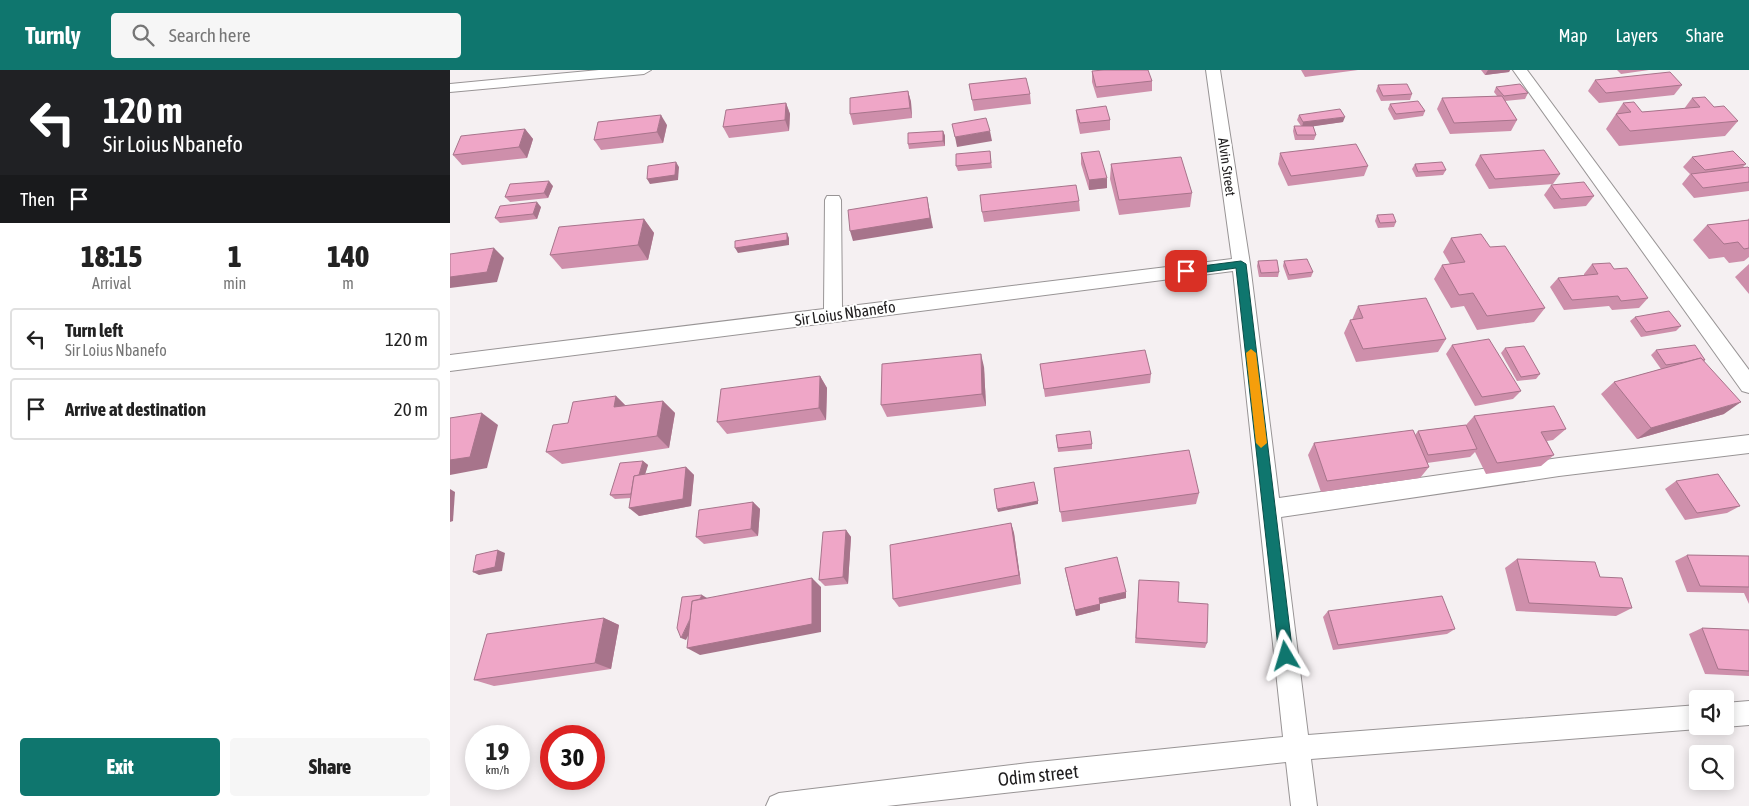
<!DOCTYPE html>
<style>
:root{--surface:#fff;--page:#f6f6f6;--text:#222;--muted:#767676;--line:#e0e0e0;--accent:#0f766e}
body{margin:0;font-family:"Asap Condensed",sans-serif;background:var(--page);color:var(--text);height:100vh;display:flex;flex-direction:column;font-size:19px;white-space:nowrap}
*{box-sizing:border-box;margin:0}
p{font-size:16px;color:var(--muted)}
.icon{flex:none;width:28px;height:28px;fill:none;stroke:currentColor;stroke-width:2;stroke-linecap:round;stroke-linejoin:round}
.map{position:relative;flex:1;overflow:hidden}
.details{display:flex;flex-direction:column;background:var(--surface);width:450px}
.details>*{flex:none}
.top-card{background:#202124;color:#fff;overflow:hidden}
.buttons{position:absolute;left:1239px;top:620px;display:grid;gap:10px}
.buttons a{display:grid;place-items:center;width:45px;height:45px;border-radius:5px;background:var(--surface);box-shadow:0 2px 12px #0003;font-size:25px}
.speed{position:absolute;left:15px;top:655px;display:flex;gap:10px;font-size:25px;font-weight:700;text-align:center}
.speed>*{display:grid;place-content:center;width:65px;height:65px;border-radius:50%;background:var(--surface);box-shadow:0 2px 12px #0003;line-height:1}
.speed small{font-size:12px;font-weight:400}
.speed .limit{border:8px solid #d22;background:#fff;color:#111}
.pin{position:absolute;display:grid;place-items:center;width:42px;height:42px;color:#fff;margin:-21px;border-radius:10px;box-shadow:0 2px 8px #0006}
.me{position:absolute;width:55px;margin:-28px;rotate:353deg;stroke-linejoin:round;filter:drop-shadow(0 0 4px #0008)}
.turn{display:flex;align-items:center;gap:18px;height:105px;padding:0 20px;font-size:22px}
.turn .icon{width:65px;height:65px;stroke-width:2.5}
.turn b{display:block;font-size:35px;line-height:42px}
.then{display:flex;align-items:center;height:48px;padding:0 20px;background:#0003;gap:10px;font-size:19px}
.eta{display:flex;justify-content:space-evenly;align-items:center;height:85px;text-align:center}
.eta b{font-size:30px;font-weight:800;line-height:35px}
.button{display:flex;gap:10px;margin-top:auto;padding:10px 20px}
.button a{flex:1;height:58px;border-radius:5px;background:var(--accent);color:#fff;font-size:20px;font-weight:800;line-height:58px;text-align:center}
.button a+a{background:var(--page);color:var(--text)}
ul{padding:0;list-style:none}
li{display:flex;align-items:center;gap:15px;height:62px;margin:0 10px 8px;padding:0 10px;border:2px solid var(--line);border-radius:5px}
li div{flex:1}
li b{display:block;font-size:19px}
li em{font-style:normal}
header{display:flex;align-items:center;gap:30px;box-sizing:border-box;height:70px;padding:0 25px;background:var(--accent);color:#fff}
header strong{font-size:24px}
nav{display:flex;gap:28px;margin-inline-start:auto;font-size:18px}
.search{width:350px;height:45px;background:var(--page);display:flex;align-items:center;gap:12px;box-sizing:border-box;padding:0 18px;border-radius:5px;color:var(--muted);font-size:19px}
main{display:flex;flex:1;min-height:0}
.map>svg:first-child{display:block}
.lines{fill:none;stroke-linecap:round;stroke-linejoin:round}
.minor-casing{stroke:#989495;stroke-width:2}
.minor{fill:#fff;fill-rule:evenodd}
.wall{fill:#ce8fab}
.shaded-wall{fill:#a7748b}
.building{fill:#efa6c7;stroke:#a7748b}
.route{fill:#0f766e;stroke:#0a4d48}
.slow{fill:#f59e0b}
.labels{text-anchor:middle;stroke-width:4;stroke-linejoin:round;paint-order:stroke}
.far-street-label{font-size:14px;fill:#1f1d1e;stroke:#fff}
.street-label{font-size:16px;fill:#1f1d1e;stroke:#fff}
.near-street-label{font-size:19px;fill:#1f1d1e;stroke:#fff}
</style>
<header>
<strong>Turnly</strong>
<div class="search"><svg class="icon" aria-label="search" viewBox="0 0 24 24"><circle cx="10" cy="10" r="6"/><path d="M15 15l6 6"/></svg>Search here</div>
<nav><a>Map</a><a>Layers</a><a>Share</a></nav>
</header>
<main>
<section class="details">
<div class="top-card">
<div class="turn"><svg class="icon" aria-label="left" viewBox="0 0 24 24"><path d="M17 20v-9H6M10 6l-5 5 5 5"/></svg><div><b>120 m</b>Sir Loius Nbanefo</div></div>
<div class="then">Then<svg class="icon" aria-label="arrive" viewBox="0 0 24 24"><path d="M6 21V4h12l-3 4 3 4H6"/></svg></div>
</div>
<div class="eta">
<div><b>18:15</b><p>Arrival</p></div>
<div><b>1</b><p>min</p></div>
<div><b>140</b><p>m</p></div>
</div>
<ul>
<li><svg class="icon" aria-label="left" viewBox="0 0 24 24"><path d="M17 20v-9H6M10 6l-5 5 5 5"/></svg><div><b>Turn left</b><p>Sir Loius Nbanefo</p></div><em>120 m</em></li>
<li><svg class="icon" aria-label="arrive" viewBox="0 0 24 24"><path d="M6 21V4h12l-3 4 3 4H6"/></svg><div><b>Arrive at destination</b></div><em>20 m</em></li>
</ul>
<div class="button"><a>Exit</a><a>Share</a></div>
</section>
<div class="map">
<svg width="1299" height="736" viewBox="0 0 1299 736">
<rect width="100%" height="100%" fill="#f5f0f2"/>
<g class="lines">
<g class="minor-casing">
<g id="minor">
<polygon points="149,0 201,0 194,4 0,22 0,14"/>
<polygon points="756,0 770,0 800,194 829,428 1109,388 1299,365 1299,383 1109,406 831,447 858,665 1248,635 1248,656 1255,656 1248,659 861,689 867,736 841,736 836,692 437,736 316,736 320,727 329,723 578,693 833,667 783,201 0,301 0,285 374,239 375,130 377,126 389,126 391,130 392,237 782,189"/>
<polygon points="1063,0 1077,0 1299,300 1299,323 1292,321"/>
<polygon points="1299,631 1299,655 1275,657 1272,656 1275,656 1275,633"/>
</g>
</g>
<use href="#minor" class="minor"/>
</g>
<g class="wall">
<polygon points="851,0 908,0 855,7"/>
<polygon points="1031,0 1060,0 1059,2 1035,5"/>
<polygon points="1167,0 1199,0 1171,4"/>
<polygon points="642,1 702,11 702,21 647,28 642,12"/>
<polygon points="1145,10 1232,15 1224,25 1149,33 1138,21"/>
<polygon points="519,14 580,24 581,34 524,41"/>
<polygon points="928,15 962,24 960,30 931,31 926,21"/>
<polygon points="1046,17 1078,23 1075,29 1055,31 1067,50 1061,61 1000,64 987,39 992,28 1047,26 1044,22"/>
<polygon points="458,21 461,32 462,48 403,55 400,44"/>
<polygon points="1242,28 1264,37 1288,51 1275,66 1169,76 1156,59 1173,33 1192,42 1234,39"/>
<polygon points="336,33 340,44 339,61 279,68 273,57"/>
<polygon points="940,34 975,41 973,46 944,50 938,39"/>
<polygon points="626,40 660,50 660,60 630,64 627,50"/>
<polygon points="849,45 893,52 863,56 866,65 864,70 845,70 843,61 844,56 851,56 847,50"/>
<polygon points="217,55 213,73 151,80 144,70"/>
<polygon points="75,59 83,69 77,88 12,95 3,85"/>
<polygon points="493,61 495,66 495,76 459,79 458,74"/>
<polygon points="540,81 542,98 508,101 506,96"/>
<polygon points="631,83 657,118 639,120 631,94"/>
<polygon points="830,83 918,96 914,106 838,116 828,94"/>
<polygon points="1030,85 1110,104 1103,114 1039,119 1025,95"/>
<polygon points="1242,87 1296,94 1293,97 1299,98 1299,121 1244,128 1232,114 1240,104 1233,97"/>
<polygon points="661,94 742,123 740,137 669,145 660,109"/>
<polygon points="965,94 996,100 993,105 966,107 962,99"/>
<polygon points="1101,115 1144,126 1136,136 1104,139 1094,125"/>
<polygon points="103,116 98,128 60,132 55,127"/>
<polygon points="629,131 630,141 534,152 532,142"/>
<polygon points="91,137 87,149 50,153 45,148"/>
<polygon points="927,145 946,152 944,157 928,158 925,151"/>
<polygon points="1299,148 1299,187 1294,191 1279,193 1274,187 1259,189 1243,170 1257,155 1298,150"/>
<polygon points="194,149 204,163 198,190 112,199 100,185"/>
<polygon points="1001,168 1040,177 1095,238 1084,252 1027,260 1014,236 1001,238 984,209 992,195 1000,194 993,182"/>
<polygon points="808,191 829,202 828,207 809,207 807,196"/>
<polygon points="834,191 863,202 861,207 838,210 833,196"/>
<polygon points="1142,194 1164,199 1198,228 1189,238 1162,240 1159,236 1114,240 1100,217 1108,208 1134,205 1134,204"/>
<polygon points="1299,194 1299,224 1285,207"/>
<polygon points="908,236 996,269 988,282 906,292 894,263 900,250 902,250"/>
<polygon points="1185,247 1231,256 1226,261 1191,267 1180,251"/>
<polygon points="1002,275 1071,321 1063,329 1025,336 996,284"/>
<polygon points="1055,278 1090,304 1086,309 1067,311 1051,283"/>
<polygon points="1206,280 1255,290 1254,291 1274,344 1187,369 1151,324 1164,312 1211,299 1201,285"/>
<polygon points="590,294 701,304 700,313 595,327"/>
<polygon points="534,297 536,336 437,347 431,335"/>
<polygon points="370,306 377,318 376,350 277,364 267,352"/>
<polygon points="166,326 176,336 213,331 225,343 219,378 112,394 96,382 118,353"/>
<polygon points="1024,346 1116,359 1103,370 1097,371 1104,385 1091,396 1036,404 1025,382 1020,387 977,393 979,397 970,408 871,422 858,385 864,373 965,365 968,361 1016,355"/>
<polygon points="606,365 642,374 642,379 608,382"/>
<polygon points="193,391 198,395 195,404 236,397 244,405 241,436 189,446 181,428 165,429 160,425"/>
<polygon points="604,398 749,423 746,434 612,452"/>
<polygon points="1226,411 1290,436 1277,443 1235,450 1215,419"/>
<polygon points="303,432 310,439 308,466 254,474 246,467"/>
<polygon points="561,453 564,463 571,514 449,537 443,529"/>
<polygon points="396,460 401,467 398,514 375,516 369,510"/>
<polygon points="1237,485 1299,486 1299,534 1294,523 1237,522 1225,491"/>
<polygon points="1067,489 1150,507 1182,538 1166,546 1066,541 1055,498"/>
<polygon points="615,498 676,528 650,534 650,540 626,546 616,504"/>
<polygon points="689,510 728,532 757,573 755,578 685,573"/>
<polygon points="878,541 1005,559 997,564 883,580 873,547"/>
<polygon points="154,548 169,555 161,599 44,616 24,610"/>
<polygon points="1252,558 1299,560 1299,606 1255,604 1239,564"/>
</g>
<g class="shaded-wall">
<polygon points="1038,0 1060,0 1059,2 1035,5"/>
<polygon points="458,21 461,32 462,48 460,38"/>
<polygon points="336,33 340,44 339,61 335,50"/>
<polygon points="211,45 217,55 213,73 207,62"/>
<polygon points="895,47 893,52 852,58 853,52"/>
<polygon points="75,59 83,69 77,88 69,77"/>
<polygon points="493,61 495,66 495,76 493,71"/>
<polygon points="540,61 542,71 507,77 505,67"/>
<polygon points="226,92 229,97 228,110 200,114 197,109"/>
<polygon points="657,108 657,118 639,120 639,110"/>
<polygon points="99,111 103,116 98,128 94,123"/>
<polygon points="477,127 483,158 403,171 400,161"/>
<polygon points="87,132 91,137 87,149 83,144"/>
<polygon points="194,149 204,163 198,190 188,175"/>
<polygon points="337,163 339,168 339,175 288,183 285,178"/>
<polygon points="44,178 54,188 47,212 0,218 0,207"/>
<polygon points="531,284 534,297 536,336 532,324"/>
<polygon points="370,306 377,318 376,350 369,338"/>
<polygon points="166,326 179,339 164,337"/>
<polygon points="213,331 225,343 219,378 207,366"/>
<polygon points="1291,332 1274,344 1187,369 1201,358"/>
<polygon points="32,343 48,355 37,398 0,405 0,390"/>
<polygon points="193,391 198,395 188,427 184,424"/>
<polygon points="236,397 244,405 241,436 189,446 179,438"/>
<polygon points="0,419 5,422 3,451 0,452"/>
<polygon points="588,431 588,434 548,442 547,439"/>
<polygon points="303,432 310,439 308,466 301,459"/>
<polygon points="561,453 564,463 571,514 569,505"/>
<polygon points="396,460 401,467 398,514 393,507"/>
<polygon points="48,480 55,483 52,501 29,505 23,502"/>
<polygon points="362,508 371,517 371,562 250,585 237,578"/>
<polygon points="676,522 676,528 649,534 649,528"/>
<polygon points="252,525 257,528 236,570 231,568"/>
<polygon points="650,534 650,540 626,546 625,540"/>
<polygon points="154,548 169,555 161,599 145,593"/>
</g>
<g class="building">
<polygon points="654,0 698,0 702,11 646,17 642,1"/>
<polygon points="1220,2 1232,15 1156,23 1145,10"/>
<polygon points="576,8 580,24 522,30 519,14"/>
<polygon points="957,14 962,24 933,26 928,15"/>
<polygon points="1070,14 1078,23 1054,26 1046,17"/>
<polygon points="458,21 460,38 400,44 400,28"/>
<polygon points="1052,26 1067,50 1004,53 992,28"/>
<polygon points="1255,27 1264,37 1274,36 1288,51 1180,61 1166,44 1181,42 1173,33 1184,32 1192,42 1250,37 1242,28"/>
<polygon points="968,31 975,41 946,44 940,34"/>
<polygon points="336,33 335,50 273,57 276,40"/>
<polygon points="656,36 660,50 630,53 626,40"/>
<polygon points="890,39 895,47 853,52 849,45"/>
<polygon points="211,45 207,62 144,70 148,52"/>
<polygon points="536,48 540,61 505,67 502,54"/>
<polygon points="844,56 863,56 866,65 847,65"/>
<polygon points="75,59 69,77 3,85 11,66"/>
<polygon points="493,61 493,71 458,74 458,63"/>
<polygon points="906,74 918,96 841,106 830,83"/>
<polygon points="1094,80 1110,104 1045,109 1030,85"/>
<polygon points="540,81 541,93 506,96 506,84"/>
<polygon points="649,81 657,108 639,110 631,83"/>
<polygon points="1283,81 1296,94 1255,100 1242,87"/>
<polygon points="731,87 742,123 669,130 661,94"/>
<polygon points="226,92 225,105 197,109 198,96"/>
<polygon points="992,92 996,100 968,102 965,94"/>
<polygon points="1298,97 1299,98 1299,112 1253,118 1241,104"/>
<polygon points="99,111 94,123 55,127 60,114"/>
<polygon points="1134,112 1144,126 1111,129 1101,115"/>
<polygon points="626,115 629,131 532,142 530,125"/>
<polygon points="477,127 480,148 400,161 398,140"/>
<polygon points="87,132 83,144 45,148 50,136"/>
<polygon points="943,144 946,152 930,153 927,145"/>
<polygon points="194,149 188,175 100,185 109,157"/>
<polygon points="1299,150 1299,178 1294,179 1288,172 1274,174 1257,155"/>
<polygon points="337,163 337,170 285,178 285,171"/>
<polygon points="1031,164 1040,177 1055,176 1095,238 1037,246 1023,223 1009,225 992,195 1015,192 1001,168"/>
<polygon points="44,178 37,202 0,207 0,184"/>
<polygon points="857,189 863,202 839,205 834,191"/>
<polygon points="827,190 829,202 811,203 808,191"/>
<polygon points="1160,193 1164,199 1177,198 1198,228 1171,231 1168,226 1122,230 1108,208 1148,204 1142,194"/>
<polygon points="976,228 996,269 913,279 900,250 913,248 908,236"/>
<polygon points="1219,241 1231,256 1196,262 1185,247"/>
<polygon points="1039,269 1071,321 1032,327 1002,275"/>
<polygon points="1245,275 1255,290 1253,290 1251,288 1235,292 1216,295 1206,280"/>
<polygon points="1074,276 1090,304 1071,307 1055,278"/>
<polygon points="695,280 701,304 594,319 590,294"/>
<polygon points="531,284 532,324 431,335 432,294"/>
<polygon points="1251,288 1291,332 1201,358 1164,312"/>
<polygon points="370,306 369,338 267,352 271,319"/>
<polygon points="166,326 164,337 213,331 207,366 96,382 103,355 118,353 123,332"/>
<polygon points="1104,336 1116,359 1091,362 1104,385 1047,393 1024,346"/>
<polygon points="32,343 20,387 0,390 0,348"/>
<polygon points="1016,355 1027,379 978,385 968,361"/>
<polygon points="963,360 979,397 877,411 864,373"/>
<polygon points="640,361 642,374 608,378 606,365"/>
<polygon points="739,380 749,423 610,442 604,398"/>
<polygon points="193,391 189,405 184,406 181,424 160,425 170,393"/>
<polygon points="236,397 233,429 179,438 184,406"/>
<polygon points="1268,404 1290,436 1247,443 1226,411"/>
<polygon points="584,412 588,431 547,439 544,419"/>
<polygon points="303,432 301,459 246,467 249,440"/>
<polygon points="561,453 569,505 443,529 440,475"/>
<polygon points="396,460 393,507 369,510 373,462"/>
<polygon points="48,480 45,497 23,502 26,485"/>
<polygon points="1237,485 1299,486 1299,517 1250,516"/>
<polygon points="667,487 676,522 649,528 650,534 625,540 615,498"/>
<polygon points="1067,489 1145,492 1150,507 1172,508 1182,538 1079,533"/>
<polygon points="362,508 362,554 237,578 242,531"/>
<polygon points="689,510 729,512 728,532 758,534 757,573 686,568"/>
<polygon points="252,525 250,529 242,531 240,549 231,568 227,558 232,527"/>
<polygon points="992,526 1005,559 888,575 878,541"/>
<polygon points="154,548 145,593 24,610 37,564"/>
<polygon points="1252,558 1299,560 1299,601 1268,599"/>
</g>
<polygon class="route" points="791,191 796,194 843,586 841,591 836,593 831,591 829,586 786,198 736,205 731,201 736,198"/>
<polygon class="slow" points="801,279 806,283 817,373 811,378 806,373 796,283"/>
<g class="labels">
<g class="far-street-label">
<text transform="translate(777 97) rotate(82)" y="5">Alvin Street</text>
</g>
<g class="street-label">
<text transform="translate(395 243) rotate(-8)" y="6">Sir Loius Nbanefo</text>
</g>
<g class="near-street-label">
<text transform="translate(588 705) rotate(-6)" y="7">Odim street</text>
</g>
</g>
</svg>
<div class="buttons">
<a><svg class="icon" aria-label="sound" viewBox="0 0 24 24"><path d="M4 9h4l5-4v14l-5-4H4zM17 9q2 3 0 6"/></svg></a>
<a><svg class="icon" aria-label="search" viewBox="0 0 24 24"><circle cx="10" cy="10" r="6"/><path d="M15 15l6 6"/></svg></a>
</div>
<div class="speed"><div>19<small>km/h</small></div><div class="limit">30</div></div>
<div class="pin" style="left:736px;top:201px;background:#d93025"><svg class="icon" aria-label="arrive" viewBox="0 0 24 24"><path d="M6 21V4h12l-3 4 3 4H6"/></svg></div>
<svg class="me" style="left:836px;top:586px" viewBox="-20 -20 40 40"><path d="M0-17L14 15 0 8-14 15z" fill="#0f766e" stroke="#fff" stroke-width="4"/></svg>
</div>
</main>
